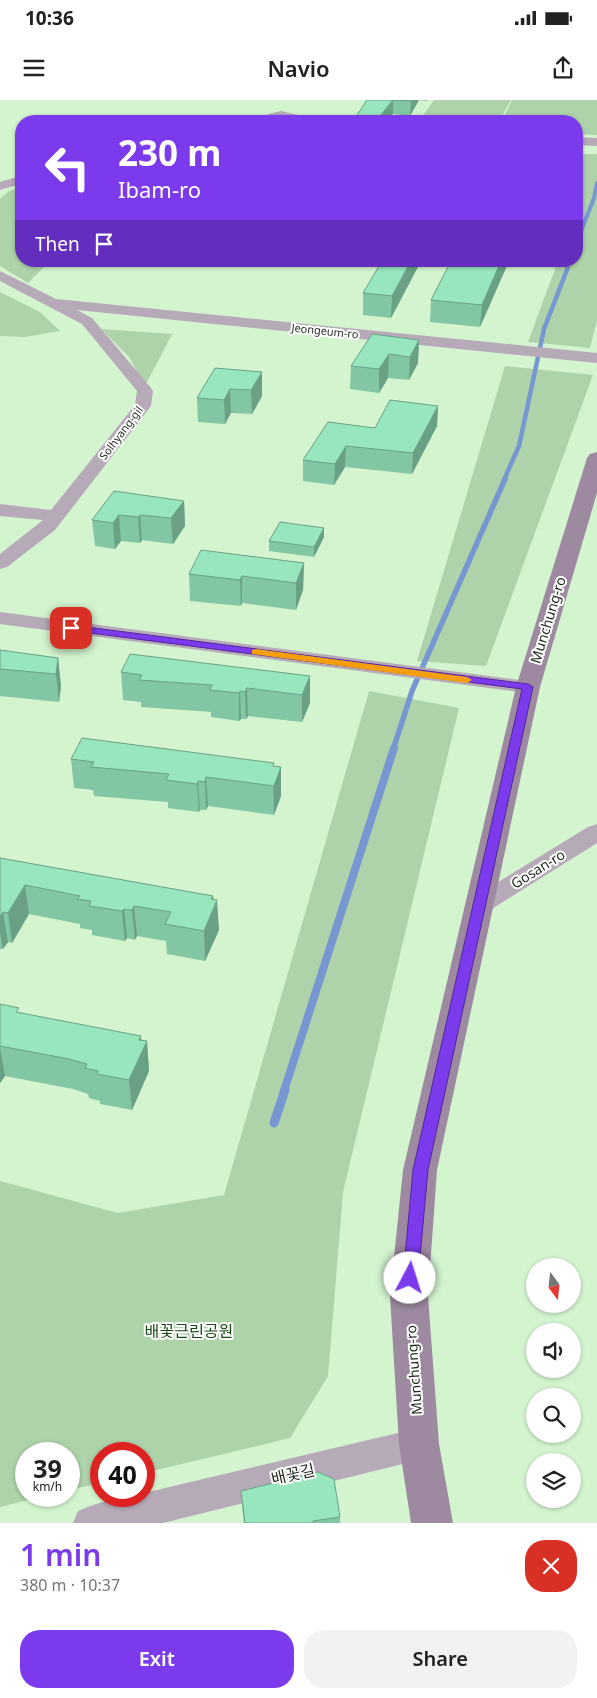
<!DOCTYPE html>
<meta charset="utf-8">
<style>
:root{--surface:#fff;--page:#f2f2f2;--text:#222;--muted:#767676;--accent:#7c3aed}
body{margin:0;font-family:"Noto Sans","Noto Sans KR",sans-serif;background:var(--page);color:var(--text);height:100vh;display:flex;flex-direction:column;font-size:19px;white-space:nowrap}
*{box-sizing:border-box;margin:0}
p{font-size:16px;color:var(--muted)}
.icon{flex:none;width:28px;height:28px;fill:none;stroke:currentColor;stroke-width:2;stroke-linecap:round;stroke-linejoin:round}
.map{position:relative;height:1423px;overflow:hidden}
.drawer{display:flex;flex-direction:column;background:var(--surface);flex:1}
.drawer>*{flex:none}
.top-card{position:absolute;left:15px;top:15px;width:568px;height:152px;border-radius:20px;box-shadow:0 1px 4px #0004;background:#7c3aed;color:#fff;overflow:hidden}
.needle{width:32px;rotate:165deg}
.tools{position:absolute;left:526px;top:1158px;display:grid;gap:10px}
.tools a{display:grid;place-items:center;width:55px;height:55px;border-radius:50%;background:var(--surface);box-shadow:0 1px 4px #0004;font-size:25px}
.speed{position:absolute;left:15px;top:1342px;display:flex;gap:10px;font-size:25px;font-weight:700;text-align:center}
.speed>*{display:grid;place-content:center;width:65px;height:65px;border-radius:50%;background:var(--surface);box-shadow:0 1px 4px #0004;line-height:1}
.speed small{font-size:12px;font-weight:400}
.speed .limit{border:8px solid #d22;background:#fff;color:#111}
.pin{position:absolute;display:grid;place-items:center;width:42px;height:42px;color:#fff;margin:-21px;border-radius:10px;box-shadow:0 2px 8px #0006}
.me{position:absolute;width:55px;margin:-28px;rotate:5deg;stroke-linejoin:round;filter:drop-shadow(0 0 4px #0008)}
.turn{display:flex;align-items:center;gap:18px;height:105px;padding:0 20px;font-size:22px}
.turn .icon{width:65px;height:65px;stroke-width:2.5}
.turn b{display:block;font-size:35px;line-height:42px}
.then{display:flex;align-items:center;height:48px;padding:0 20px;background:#0003;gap:10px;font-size:19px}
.round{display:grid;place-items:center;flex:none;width:52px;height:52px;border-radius:20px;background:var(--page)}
.summary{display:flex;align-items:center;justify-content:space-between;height:85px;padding:0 20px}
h1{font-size:30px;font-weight:600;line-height:38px;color:var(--accent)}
.cta{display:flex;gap:10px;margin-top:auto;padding:10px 20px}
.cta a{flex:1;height:58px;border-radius:20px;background:var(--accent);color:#fff;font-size:20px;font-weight:600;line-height:58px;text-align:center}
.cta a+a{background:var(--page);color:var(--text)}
.status{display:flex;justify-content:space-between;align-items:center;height:35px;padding:0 25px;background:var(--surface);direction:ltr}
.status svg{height:14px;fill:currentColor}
header{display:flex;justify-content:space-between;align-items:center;height:65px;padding:0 20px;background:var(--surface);font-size:22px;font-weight:600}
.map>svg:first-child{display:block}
.green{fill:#aed2a9}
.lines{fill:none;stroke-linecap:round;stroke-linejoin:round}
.stream-far4{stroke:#7797d2;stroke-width:4}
.stream-far3{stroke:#7797d2;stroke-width:4.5}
.stream-far2{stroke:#7797d2;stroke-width:5.5}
.stream-far1{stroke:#7797d2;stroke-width:8}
.stream{stroke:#7797d2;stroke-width:9}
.street{fill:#b6a9b8;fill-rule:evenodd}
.secondary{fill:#9d89a0;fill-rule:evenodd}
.wall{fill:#82c6a3}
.shaded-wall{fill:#6aa185}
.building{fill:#97e6be;stroke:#6aa185}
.route{fill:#7c3aed;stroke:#51269a}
.slow{fill:#f59e0b}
.labels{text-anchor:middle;stroke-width:4;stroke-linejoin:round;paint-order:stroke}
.far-street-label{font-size:11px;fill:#1e291c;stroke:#fff}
.street-label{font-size:14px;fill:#1e291c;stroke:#fff}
.near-park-label{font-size:16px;fill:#184a13;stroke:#fff}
.near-street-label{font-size:16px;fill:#1e291c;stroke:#fff}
</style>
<div class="status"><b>10:36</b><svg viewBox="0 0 49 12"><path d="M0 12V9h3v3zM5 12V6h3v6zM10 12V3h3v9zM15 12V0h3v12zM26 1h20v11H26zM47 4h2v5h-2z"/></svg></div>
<header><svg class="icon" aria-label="menu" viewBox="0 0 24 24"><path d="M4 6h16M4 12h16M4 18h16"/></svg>Navio<svg class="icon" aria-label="share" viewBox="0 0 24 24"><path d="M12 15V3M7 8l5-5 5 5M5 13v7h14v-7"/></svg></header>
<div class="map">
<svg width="597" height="1423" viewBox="0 0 597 1423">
<rect width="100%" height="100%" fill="#d4f4d0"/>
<g class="green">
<polygon points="434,0 511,0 499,21 419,21"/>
<polygon points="512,0 597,0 597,35 576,34 576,21 502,21"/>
<polygon points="579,54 597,54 597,220 590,248 528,242 558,161 576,161 576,111 583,92"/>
<polygon points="21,87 21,161 50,161 28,183 0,166 0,99 9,91"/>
<polygon points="0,192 40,212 60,231 25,237 0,236"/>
<polygon points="101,229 172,234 145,286 129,257"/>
<polygon points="505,266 593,275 486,566 417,561"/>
<polygon points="369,591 459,608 343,1092 328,1276 290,1338 144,1373 144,1354 101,1354 101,1383 69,1390 69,1354 26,1354 26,1396 44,1396 0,1407 0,1081 118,1113 224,1095"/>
</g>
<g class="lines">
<g class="stream-far4">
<polyline points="576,144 594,98 597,83"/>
<polyline points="567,168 570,161"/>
</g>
<polyline class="stream-far3" points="504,380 519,346 544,229 568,167"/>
<polyline class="stream-far2" points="393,650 412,591 505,379"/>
<polyline class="stream-far1" points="284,991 394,648"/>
<polyline class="stream" points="274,1023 285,990"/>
<g class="street">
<polygon points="281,11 298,15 300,17 295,21 282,21 284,18 279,18 282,21 266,21 264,19 266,15"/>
<polygon points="576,37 597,38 597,46 576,45"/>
<polygon points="21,76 21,84 0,90 0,82"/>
<polygon points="0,171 56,199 597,253 597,263 77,210 92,218 151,288 153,291 151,306 55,430 7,467 0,469 0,454 43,420 0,416 0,404 51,410 135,305 137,291 82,224 0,181"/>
<polygon points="0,512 528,581 536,582 539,587 536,592 528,593 0,524"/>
<polygon points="597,724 597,743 487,812 478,815 469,812 465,806 469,800 588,727"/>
<path d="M419,1328L431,1333L436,1344L431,1355L419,1360L163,1423H73L78,1411C99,1402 122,1396 144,1396V1393Z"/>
</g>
<polygon class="secondary" points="597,352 597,393 540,587 437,1070 428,1196 439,1344 453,1423 411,1423 399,1344 390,1196 403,1070 516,587 587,358 590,354"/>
</g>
<g class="wall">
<polygon points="367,0 427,0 427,1 419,0 410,16 393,14"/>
<polygon points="382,161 421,161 391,218 363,215 363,193"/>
<polygon points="451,161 509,161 480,227 430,222 431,200"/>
<polygon points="419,240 418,263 409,280 388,278 379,293 350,289 351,266"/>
<polygon points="215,268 262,296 252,314 231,313 225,324 198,322 197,298"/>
<polygon points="438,306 437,326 412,374 345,367 334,385 303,381 303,360 375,328"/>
<polygon points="184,401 185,426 173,444 142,440 140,443 121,441 115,449 95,446 92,420"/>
<polygon points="324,428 324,437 314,457 269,451 269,441"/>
<polygon points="304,463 303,490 296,510 242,503 241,506 190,501 189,474"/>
<polygon points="0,550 58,558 61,586 59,602 0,596"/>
<polygon points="121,572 310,576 310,603 302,622 248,616 246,619 241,619 239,621 211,617 211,612 141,607 141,602 123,600"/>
<polygon points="71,659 274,663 274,667 281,667 281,696 274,715 208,706 206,710 200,710 199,712 168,708 168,702 94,696 93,690 74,688"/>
<polygon points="0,758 213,796 219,830 205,861 167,854 166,841 137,836 135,840 127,838 125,841 92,835 92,830 80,828 80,824 29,814 12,843 8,842 3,849 0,849"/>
<polygon points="0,904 19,913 147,941 149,971 132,1010 100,1004 100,1001 89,998 88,994 73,989 5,976 0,983"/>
<polygon points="241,1391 340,1417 340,1423 244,1423 242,1406"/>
</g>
<g class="shaded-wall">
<polygon points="393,0 393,14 388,21 376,21"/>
<polygon points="411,0 419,0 410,16 411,1"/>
<polygon points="411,161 421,161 391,218 392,196"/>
<polygon points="501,161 509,161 480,227 482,205"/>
<polygon points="419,240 418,263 409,280 410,257"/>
<polygon points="389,254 388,278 379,293 379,269"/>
<polygon points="262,272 262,296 252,314 251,290"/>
<polygon points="230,289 231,313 225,324 224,300"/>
<polygon points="438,306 437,326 412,374 413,353"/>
<polygon points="346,346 345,367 334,385 335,364"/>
<polygon points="184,401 185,426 173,444 171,418"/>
<polygon points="119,415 121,441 115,449 113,423"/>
<polygon points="140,415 142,440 140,443 138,417"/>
<polygon points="324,428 324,437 314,457 314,447"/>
<polygon points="304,463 303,490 296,510 296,483"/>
<polygon points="242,476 242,503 241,506 240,480"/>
<polygon points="58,558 61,586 59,602 56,574"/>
<polygon points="310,576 310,603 302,622 302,595"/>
<polygon points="247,588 248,616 246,619 245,592"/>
<polygon points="240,591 241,619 239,621 239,593"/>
<polygon points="274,663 274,684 281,667 281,696 274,715 273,666"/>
<polygon points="206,677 208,706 206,710 205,682"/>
<polygon points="198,681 200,710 199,712 197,684"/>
<polygon points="25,785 29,814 12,843 8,813"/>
<polygon points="213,796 214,808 217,800 219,830 205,861 204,831 211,799"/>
<polygon points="134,806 137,836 135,840 132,810"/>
<polygon points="124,809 127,838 125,841 122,811"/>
<polygon points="3,812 8,842 3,849 0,832 0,817"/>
<polygon points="141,936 142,951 147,941 149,971 132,1010 129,980 139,940"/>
<polygon points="0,948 5,976 0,983"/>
</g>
<g class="building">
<polygon points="367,0 411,0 411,1 393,0 376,21 289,21 294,16 353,21"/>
<polygon points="382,161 411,161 392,196 363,193"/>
<polygon points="451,161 501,161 482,205 431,200"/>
<polygon points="372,234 419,240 410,257 389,254 379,269 351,266"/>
<polygon points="215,268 262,272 251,290 230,289 224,300 197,298"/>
<polygon points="390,300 438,306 413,353 346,346 335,364 303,360 328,322 375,328"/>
<polygon points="114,391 184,401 171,418 140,415 138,417 119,415 113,423 92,420"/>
<polygon points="280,422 324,428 314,447 269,441"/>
<polygon points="201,450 304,463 296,483 242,476 240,480 189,474"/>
<polygon points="0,550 58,558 56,574 0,569"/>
<polygon points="130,554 310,576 302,595 247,588 245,592 240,591 239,593 210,590 212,585 139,580 142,575 121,572"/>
<polygon points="82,638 274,663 273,666 281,667 274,686 206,677 205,682 198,681 197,684 166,680 169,674 91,667 94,662 71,659"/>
<polygon points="0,758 213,796 211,799 217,800 204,831 165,824 171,812 134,806 132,810 124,809 122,811 89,806 91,801 77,799 80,796 25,785 8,813 3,812 0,817"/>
<polygon points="0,904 19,908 16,912 141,936 139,940 147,941 129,980 97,974 98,971 85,968 87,964 69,959 0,946"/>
<polygon points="318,1372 334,1379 340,1417 313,1421 313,1423 245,1423 241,1391"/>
</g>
<polygon class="route" points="71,525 528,584 533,587 428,1070 418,1178 416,1182 410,1184 405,1182 403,1178 413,1070 522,589 67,530 66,528"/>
<polygon class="slow" points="256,549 467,577 472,580 467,583 252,554 252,550"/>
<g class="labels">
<g class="far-street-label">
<text transform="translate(325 231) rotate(6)" y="4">Jeongeum-ro</text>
<text transform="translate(121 333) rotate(-53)" y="4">Solhyang-gil</text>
</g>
<g class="street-label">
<text transform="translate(548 520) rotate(-73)" y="5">Munchung-ro</text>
<text transform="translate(538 769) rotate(-32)" y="5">Gosan-ro</text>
<text transform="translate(414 1270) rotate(-94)" y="5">Munchung-ro</text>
</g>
<g class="near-park-label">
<text x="189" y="1237">배꽃근린공원</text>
</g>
<g class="near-street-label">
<text transform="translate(293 1374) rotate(-13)" y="6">배꽃길</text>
</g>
</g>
</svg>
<div class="tools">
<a><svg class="needle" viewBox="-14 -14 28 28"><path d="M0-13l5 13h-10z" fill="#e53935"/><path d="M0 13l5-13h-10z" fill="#767676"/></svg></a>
<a><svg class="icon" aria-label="sound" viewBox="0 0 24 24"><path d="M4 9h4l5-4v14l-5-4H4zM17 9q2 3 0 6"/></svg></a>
<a><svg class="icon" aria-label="search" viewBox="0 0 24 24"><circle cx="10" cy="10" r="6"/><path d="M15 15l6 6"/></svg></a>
<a><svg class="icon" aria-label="layers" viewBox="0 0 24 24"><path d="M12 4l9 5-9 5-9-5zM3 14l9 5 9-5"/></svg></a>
</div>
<div class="speed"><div>39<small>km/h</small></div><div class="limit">40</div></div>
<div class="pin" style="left:71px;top:528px;background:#d93025"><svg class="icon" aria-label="arrive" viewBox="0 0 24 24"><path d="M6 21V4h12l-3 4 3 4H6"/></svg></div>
<svg class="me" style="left:410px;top:1178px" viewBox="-20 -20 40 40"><circle r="19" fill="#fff"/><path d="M0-13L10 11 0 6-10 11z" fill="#7c3aed"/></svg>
<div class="top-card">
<div class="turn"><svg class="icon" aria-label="left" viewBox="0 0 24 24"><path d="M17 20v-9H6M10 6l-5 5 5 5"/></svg><div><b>230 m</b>Ibam-ro</div></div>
<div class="then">Then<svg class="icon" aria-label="arrive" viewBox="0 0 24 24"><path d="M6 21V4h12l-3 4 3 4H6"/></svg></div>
</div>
</div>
<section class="drawer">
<div class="summary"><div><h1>1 min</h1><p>380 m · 10:37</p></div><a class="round" style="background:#d93025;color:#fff"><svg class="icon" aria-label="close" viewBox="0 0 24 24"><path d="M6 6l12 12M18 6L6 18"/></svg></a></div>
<div class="cta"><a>Exit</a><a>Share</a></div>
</section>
